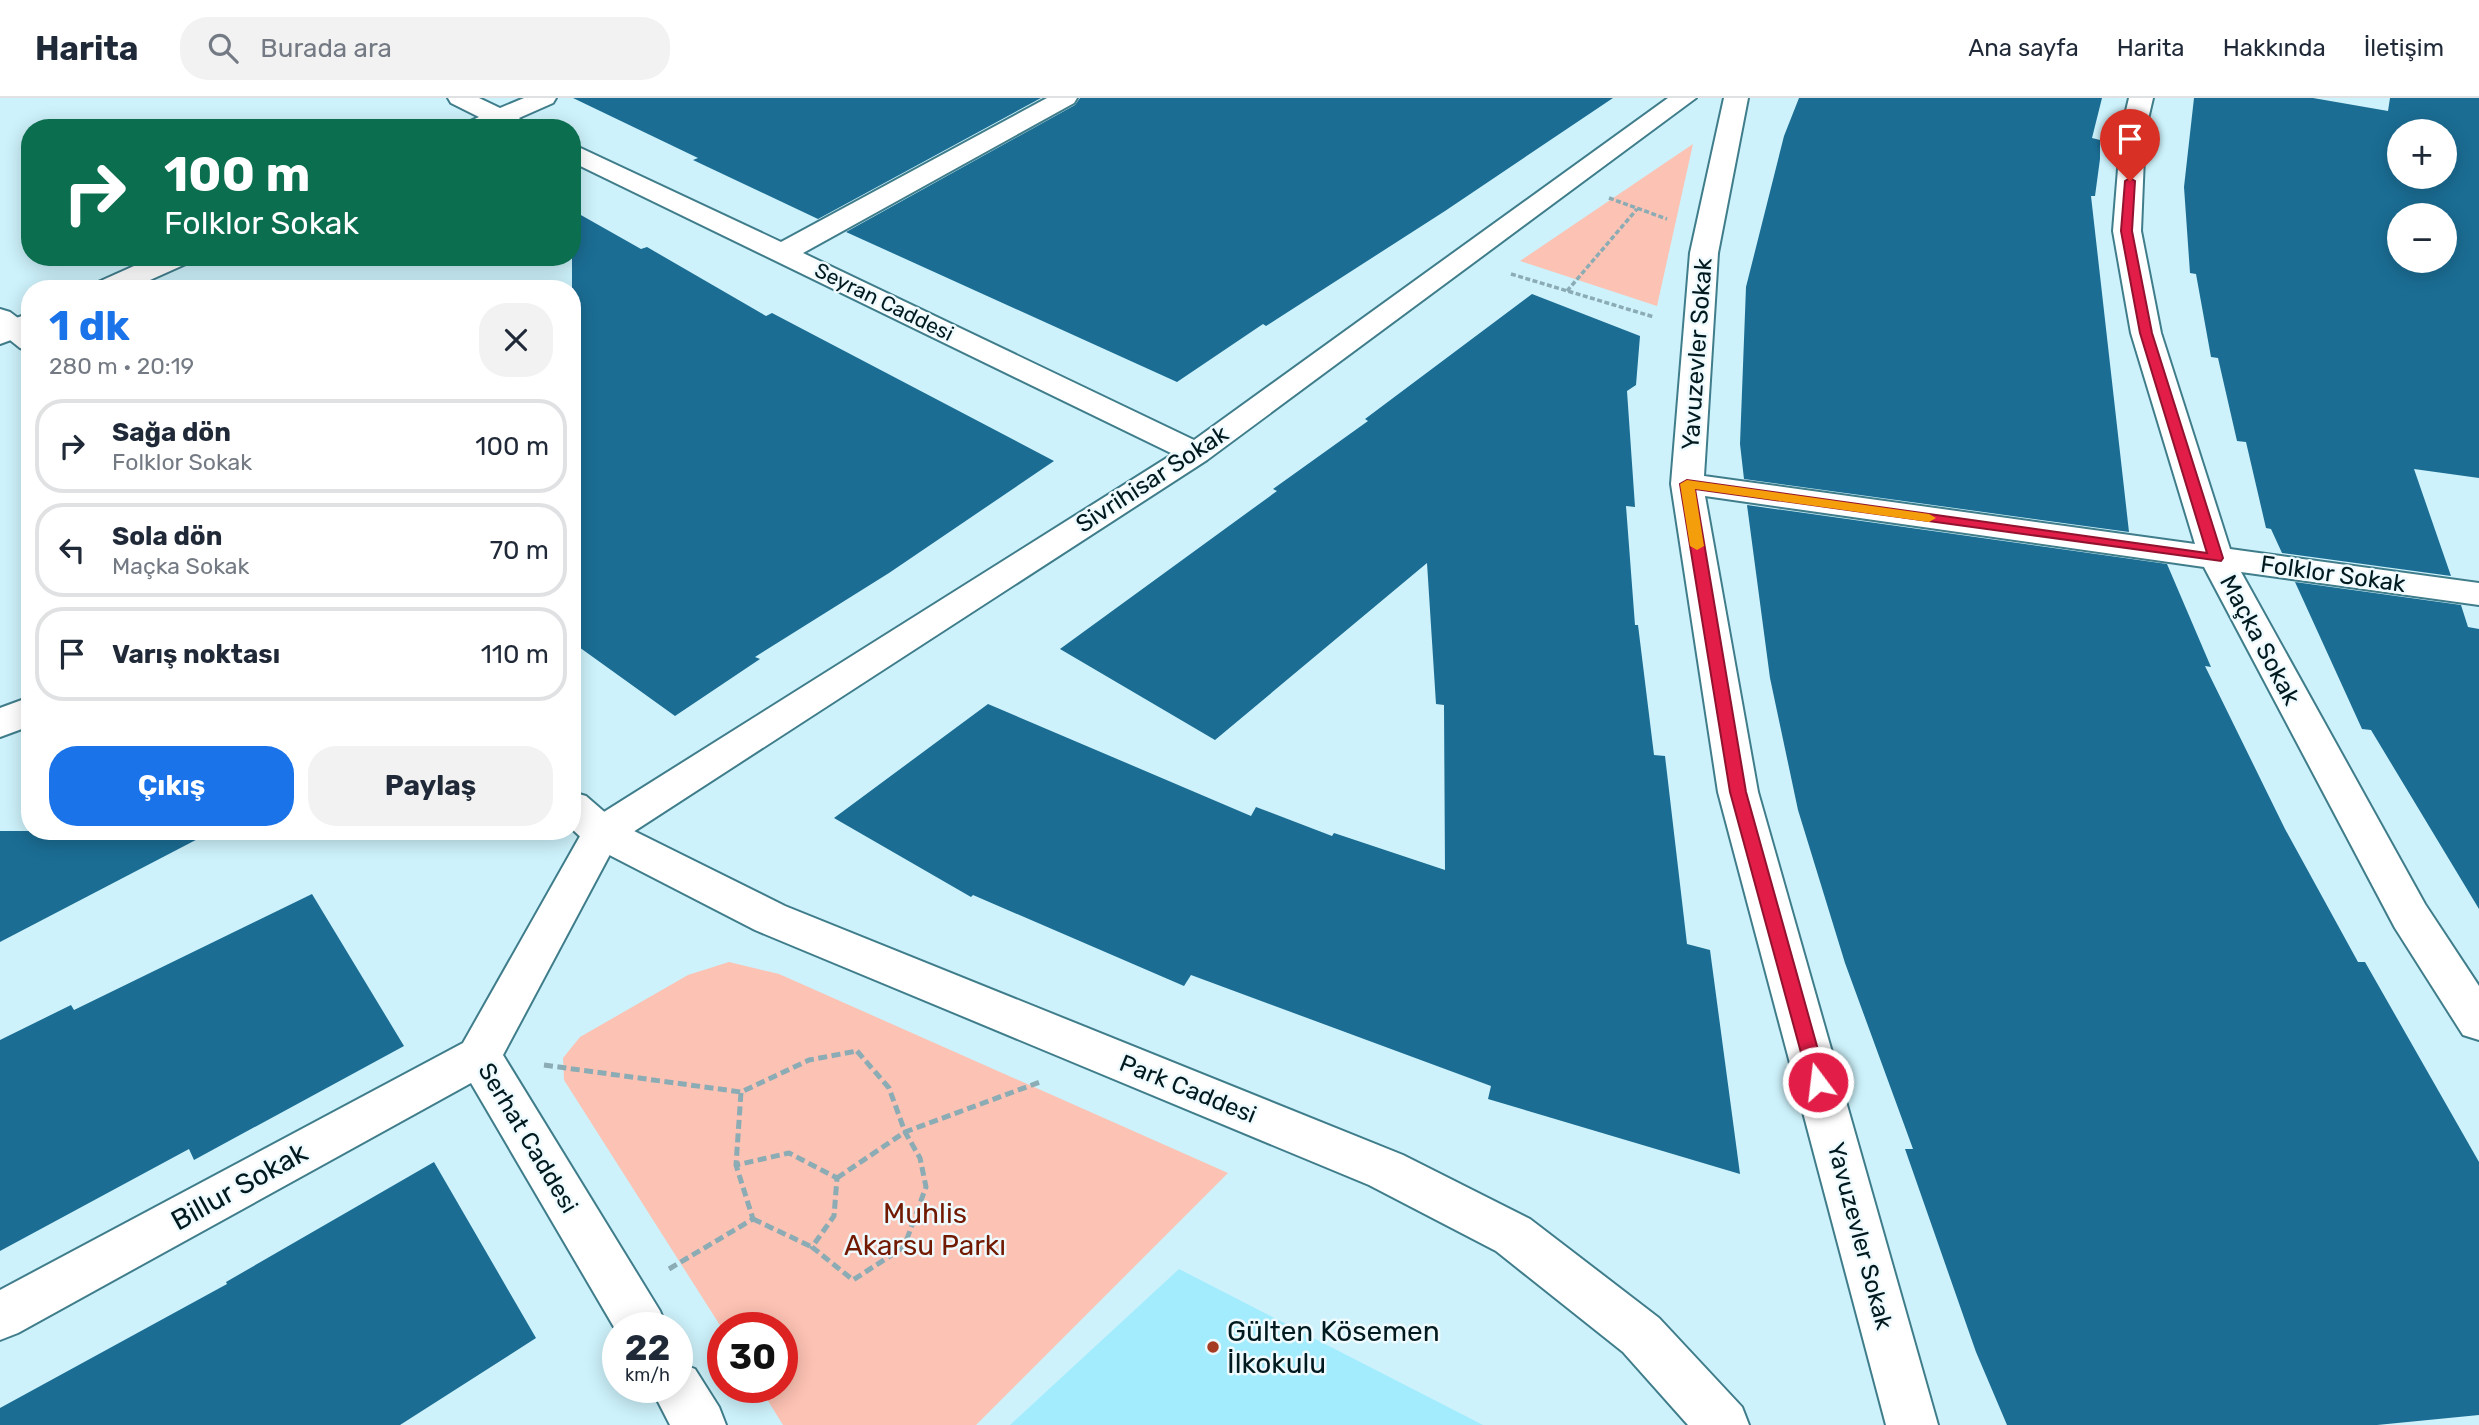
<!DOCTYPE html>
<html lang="tr">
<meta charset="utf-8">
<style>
:root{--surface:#fff;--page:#f2f2f3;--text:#1f2937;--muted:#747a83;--line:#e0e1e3;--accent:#1a73e8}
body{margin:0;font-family:Rubik,sans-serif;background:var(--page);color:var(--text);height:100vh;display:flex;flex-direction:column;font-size:26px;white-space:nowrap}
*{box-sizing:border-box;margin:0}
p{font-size:23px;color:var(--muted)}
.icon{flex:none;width:38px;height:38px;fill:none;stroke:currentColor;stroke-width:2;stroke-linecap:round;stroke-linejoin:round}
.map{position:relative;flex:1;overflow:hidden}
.sheet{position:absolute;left:21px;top:182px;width:560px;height:560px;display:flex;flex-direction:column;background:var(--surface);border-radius:28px;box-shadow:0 4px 18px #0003}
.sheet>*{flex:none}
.guide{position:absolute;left:21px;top:21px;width:560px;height:147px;border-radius:28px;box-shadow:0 4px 18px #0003;background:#0b6e4f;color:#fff;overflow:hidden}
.controls{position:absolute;left:2387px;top:21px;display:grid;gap:14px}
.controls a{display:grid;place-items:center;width:70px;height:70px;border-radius:50%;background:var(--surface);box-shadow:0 4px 18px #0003;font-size:35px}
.speed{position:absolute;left:602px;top:1214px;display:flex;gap:14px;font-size:35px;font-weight:700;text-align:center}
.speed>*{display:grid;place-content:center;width:91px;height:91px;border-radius:50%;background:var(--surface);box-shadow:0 4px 18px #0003;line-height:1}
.speed small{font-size:18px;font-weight:400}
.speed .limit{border:10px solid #d22;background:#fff;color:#111}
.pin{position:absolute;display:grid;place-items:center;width:60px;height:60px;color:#fff;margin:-72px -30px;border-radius:50% 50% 50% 0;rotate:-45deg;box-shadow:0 0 7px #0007}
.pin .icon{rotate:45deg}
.me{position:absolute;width:77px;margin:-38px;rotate:345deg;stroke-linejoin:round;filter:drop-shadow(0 0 5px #0008)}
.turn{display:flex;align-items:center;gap:24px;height:147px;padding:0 28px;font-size:32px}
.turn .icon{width:91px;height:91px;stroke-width:2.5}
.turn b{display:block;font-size:49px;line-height:60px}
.round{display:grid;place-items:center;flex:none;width:74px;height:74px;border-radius:28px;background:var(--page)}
.summary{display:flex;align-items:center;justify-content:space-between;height:119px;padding:0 28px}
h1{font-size:42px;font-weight:700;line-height:52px;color:var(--accent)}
.cta{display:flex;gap:14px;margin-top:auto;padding:14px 28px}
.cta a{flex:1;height:80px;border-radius:28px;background:var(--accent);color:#fff;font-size:28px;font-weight:700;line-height:80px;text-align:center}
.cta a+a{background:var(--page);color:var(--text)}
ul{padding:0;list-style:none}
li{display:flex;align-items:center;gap:21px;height:94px;margin:0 14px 10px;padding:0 14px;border:4px solid var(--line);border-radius:28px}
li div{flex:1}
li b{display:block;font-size:26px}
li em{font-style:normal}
header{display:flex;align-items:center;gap:42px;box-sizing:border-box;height:98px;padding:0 35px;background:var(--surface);border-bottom:2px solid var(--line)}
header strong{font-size:33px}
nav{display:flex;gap:38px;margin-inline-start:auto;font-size:24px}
.search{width:490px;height:63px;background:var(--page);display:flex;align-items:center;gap:18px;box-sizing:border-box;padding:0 24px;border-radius:28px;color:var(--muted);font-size:26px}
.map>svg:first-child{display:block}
.built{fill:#a2ecfe}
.green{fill:#fcc2b3}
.building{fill:#1b6d94;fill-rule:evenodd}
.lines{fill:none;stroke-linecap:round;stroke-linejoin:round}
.street-casing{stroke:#407d8b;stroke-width:4}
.secondary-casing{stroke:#407d8b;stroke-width:4}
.path-far1{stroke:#8bacb4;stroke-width:3.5;stroke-dasharray:5 2.5;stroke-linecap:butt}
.path{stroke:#8bacb4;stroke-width:5;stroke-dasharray:9 4.5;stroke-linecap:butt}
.street{fill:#fff;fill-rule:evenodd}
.secondary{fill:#fff;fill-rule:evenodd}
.route{fill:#e11d48;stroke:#92132f;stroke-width:2}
.slow{fill:#f59e0b}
.poi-dot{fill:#a43b22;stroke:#eefafd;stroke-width:2.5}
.labels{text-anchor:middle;stroke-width:5;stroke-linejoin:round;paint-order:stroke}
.far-street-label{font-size:21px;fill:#011a20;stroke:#eefafd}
.street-label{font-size:24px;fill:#011a20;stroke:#eefafd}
.near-street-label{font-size:28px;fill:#011a20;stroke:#eefafd}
.near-park-label{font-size:28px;fill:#721902;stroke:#eefafd}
.near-poi-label{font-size:28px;fill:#011a20;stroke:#eefafd;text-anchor:start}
</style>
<header>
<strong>Harita</strong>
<div class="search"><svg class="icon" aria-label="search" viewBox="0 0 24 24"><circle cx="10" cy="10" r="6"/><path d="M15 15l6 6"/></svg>Burada ara</div>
<nav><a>Ana sayfa</a><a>Harita</a><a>Hakkında</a><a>İletişim</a></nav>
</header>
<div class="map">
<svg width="2479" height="1327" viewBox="0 0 2479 1327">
<rect width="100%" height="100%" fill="#cdf2fb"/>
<polygon class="built" points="1179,1171 1483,1327 1010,1327"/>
<g class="green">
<polygon points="1693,46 1657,208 1520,163"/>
<polygon points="729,864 779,876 1228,1075 976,1327 783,1327 760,1290 782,1290 782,1230 723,1232 564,982 563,960 580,939 688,877"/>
</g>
<g class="building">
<polygon points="573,0 1041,0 818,121 693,62 698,60"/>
<polygon points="1080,0 1613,0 1445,113 1266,228 1263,226 1177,284 846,134 1075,7"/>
<polygon points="1799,0 2102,0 2092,40 2100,42 2100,61 2095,98 2091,98 2129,434 1744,381 1740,346 1746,189 1784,38"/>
<path d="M2194,0H2313L2388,13L2390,0H2479V380L2414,371L2451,478L2282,455L2271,431L2266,430L2246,344L2237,343L2218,260L2211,259L2196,176L2190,175L2184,89ZM2399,33H2445V79H2399ZM2399,117H2445V163H2399Z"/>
<polygon points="572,112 641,151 647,149 766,218 772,215 1054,363 889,475 755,559 760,561 675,618 572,544"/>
<polygon points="1532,196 1640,238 1636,287 1627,293 1635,409 1626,408 1635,527 1638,527 1654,657 1665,658 1687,846 1710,852 1740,1076 1488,1001 1491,988 1191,877 1184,888 973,797 971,799 834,720 988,606 1251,718 1256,709 1332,738 1334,735 1445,772 1444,607 1436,606 1427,465 1215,642 1060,551 1277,393 1273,391 1368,323 1365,321"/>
<polygon points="1747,407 2167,466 2211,569 2205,568 2285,731 2358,864 2365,864 2479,1064 2479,1317 2377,1327 2007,1327 1976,1254 1905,1051 1913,1051 1845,865 1798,712 1770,580"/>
<polygon points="2295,484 2461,507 2468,529 2479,531 2479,811 2371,632 2362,631"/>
<polygon points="0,733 213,733 0,844"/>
<polygon points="312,796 404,948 194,1062 189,1051 0,1153 0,942 71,907 74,912"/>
<polygon points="434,1064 536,1240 400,1327 0,1327 0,1310 227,1186 226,1184"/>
</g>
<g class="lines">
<g class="street-casing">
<g id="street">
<polygon points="448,0 479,0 500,10 524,0 556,0 553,5 519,20 526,27 524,30 463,30 466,25 479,19 451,5"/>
<polygon points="1047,0 1077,0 1074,5 803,155 1194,342 1668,0 1696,0 1207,362 616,745 503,957 660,1213 667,1230 618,1230 618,1236 471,985 18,1235 0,1242 0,1192 463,945 588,724 1173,356 572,64 572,46 781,144"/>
<polygon points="1724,0 1748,0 1718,155 1704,378 2195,446 2131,235 2113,133 2121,34 2129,0 2153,0 2145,34 2141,133 2161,235 2230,451 2479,485 2479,507 2241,474 2425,806 2479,888 2479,942 2463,937 2395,830 2204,469 1705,398 1758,694 1938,1327 1886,1327 1718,694 1671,386 1690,155"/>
<polygon points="154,159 192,159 188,165 130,191 92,191 96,185"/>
<polygon points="30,215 30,235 0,246 0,226"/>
<polygon points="30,599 30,628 0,639 0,610"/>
<polygon points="677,1264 695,1271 719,1309 726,1327 670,1327 651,1290 677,1290"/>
</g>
</g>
<g class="secondary-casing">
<g id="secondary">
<polygon points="0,211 10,214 30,229 30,253 20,250 0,234"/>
<polygon points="572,694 586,698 616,724 785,808 1403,1057 1530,1121 1659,1220 1742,1309 1749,1327 1688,1327 1623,1254 1496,1153 1369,1087 755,832 588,746 572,731"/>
</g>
</g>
<g class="path-far1">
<polyline points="1609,100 1667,121"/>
<polyline points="1511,176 1654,219"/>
<polyline points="1567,193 1637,111"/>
</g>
<g class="path">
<polygon points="857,953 889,990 905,1034 920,1060 926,1089 904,1149 853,1182 812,1149 834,1118 837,1080 789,1055 736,1067 741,994 809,962"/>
<polyline points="544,967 741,994"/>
<polyline points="837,1080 905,1034 1040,984"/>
<polyline points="753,1121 812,1149"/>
<polyline points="669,1171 753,1121 736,1067"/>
</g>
<use href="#street" class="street"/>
<use href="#secondary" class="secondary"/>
</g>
<polygon class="route" points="2130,80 2135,83 2132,133 2152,235 2223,460 2221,463 1695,391 1746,694 1827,984 1825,990 1818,992 1811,990 1809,984 1730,694 1680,386 1687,382 2207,455 2140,235 2121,133 2125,83"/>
<polygon class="slow" points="1687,382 1929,416 1936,420 1929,424 1695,391 1704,448 1697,452 1690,448 1680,386"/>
<circle class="poi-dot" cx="1213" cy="1249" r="7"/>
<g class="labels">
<g class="far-street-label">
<text transform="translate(884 204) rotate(26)" y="7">Seyran Caddesi</text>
</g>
<g class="street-label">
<text transform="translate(1697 256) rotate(-86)" y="8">Yavuzevler Sokak</text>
<text transform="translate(1152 381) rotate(-33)" y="8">Sivrihisar Sokak</text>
<text transform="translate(2333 476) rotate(8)" y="8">Folklor Sokak</text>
<text transform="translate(2260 542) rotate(62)" y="8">Maçka Sokak</text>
<text transform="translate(1188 991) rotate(22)" y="8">Park Caddesi</text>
<text transform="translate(528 1040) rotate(59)" y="8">Serhat Caddesi</text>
<text transform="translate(1860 1138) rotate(75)" y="8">Yavuzevler Sokak</text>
</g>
<g class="near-street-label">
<text transform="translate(239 1088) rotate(-29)" y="10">Billur Sokak</text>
</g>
<g class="near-park-label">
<text x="925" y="1125">Muhlis<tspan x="925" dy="32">Akarsu Parkı</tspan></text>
</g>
<g class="near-poi-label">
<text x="1227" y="1243">Gülten Kösemen<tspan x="1227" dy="32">İlkokulu</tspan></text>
</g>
</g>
</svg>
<div class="controls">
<a>+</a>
<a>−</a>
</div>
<div class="speed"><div>22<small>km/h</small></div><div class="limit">30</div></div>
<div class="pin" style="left:2130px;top:83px;background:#d93025"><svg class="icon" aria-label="arrive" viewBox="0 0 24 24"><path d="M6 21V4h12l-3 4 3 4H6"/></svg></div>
<svg class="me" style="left:1818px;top:984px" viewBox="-20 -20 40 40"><circle r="17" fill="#e11d48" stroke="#fff" stroke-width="3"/><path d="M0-11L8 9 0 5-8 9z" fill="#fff"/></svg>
<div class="guide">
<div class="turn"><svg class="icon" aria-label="right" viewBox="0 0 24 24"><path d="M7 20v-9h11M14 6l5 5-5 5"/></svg><div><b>100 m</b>Folklor Sokak</div></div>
</div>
<section class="sheet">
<div class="summary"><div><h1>1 dk</h1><p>280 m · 20:19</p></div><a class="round"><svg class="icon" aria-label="close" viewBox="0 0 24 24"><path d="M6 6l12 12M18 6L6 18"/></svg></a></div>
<ul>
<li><svg class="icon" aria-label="right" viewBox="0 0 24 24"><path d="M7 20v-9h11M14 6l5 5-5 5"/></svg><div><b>Sağa dön</b><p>Folklor Sokak</p></div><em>100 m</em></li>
<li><svg class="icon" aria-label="left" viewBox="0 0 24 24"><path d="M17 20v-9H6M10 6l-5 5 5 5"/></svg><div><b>Sola dön</b><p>Maçka Sokak</p></div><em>70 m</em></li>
<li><svg class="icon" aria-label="arrive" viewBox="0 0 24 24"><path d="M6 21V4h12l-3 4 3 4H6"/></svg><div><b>Varış noktası</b></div><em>110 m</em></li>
</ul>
<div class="cta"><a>Çıkış</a><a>Paylaş</a></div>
</section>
</div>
